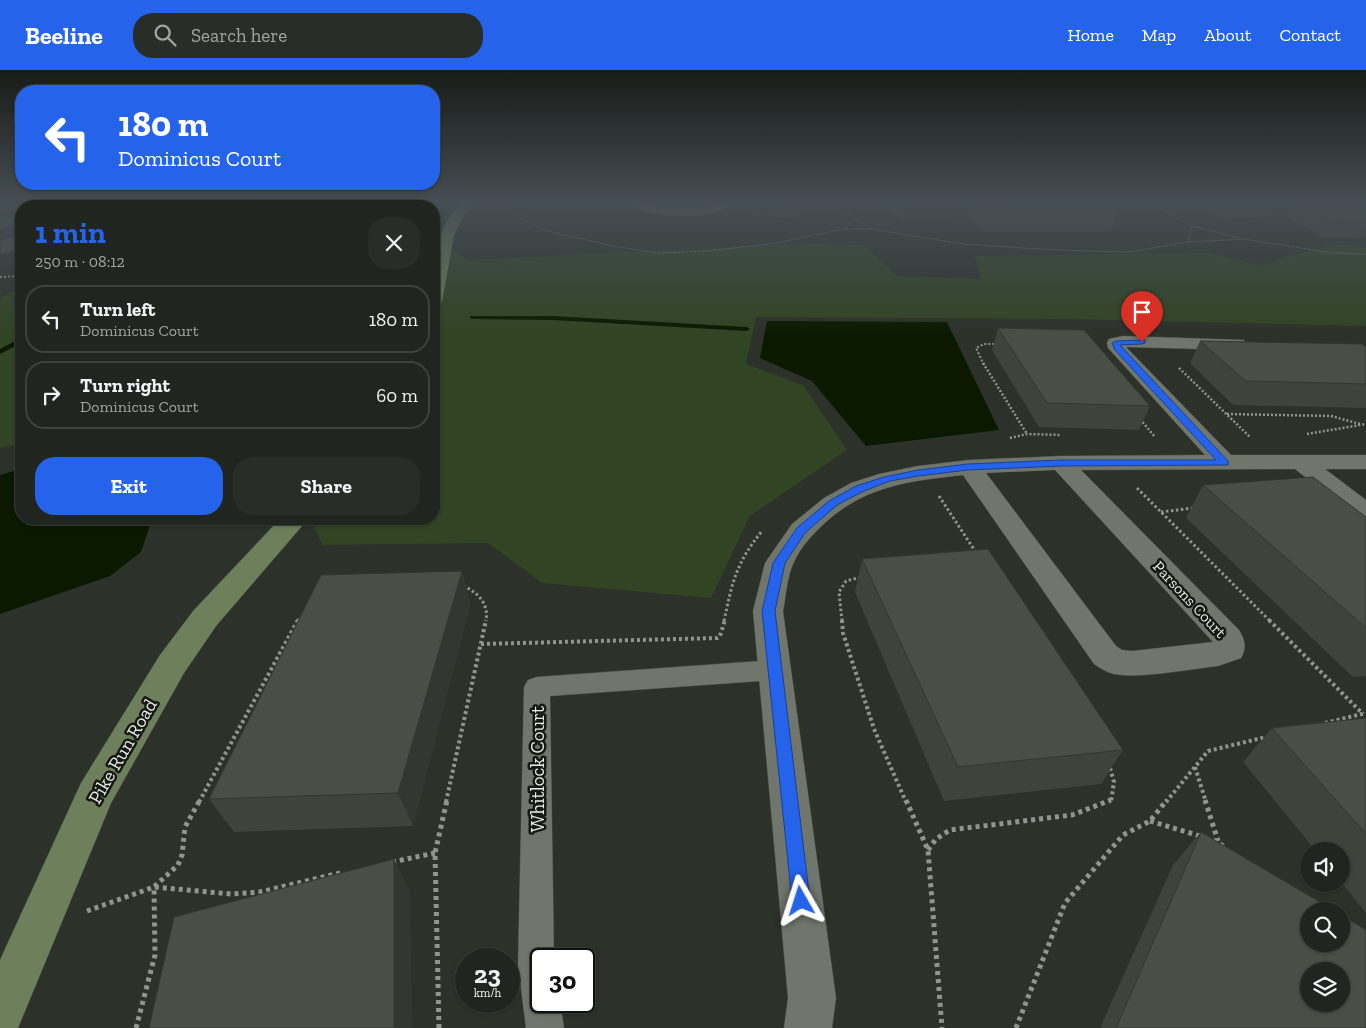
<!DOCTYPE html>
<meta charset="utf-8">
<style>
:root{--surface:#21251f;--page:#292d28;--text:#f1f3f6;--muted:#a2a5a4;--line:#3e423d;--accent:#2563eb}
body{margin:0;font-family:"Zilla Slab",serif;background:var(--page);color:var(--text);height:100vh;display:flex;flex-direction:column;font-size:19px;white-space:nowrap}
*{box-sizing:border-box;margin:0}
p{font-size:16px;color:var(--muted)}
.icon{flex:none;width:28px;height:28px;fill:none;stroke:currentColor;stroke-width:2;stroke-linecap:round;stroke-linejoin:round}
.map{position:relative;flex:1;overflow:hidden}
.drawer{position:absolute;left:15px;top:130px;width:425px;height:325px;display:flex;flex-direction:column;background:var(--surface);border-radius:20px;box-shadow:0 1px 4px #0004,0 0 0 1px var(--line)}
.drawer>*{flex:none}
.top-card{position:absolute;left:15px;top:15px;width:425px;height:105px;border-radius:20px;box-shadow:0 1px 4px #0004,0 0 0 1px var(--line);background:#2563eb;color:#fff;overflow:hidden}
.fabs{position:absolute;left:1300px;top:772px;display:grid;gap:10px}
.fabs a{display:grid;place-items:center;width:50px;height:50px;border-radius:50%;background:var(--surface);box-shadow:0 1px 4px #0004,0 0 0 1px var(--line);font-size:25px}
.speed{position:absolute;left:455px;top:878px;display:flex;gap:10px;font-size:25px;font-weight:700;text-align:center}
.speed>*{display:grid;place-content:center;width:65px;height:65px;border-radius:50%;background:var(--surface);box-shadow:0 1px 4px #0004,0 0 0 1px var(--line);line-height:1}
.speed small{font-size:12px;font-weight:400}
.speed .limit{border:2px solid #111;border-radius:8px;background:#fff;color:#111}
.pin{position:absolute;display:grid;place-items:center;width:42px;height:42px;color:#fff;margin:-51px -21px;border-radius:50% 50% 50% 0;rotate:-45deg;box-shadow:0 0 5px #0007}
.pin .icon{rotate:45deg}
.me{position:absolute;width:55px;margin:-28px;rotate:354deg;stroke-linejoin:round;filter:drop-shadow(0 0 4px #0008)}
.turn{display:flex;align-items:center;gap:18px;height:105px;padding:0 20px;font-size:22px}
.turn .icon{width:65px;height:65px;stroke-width:2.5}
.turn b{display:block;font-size:35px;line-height:42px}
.round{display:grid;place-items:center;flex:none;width:52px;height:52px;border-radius:20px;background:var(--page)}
.summary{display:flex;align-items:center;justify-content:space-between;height:85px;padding:0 20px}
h1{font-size:30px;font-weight:700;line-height:38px;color:var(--accent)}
.button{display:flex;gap:10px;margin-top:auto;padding:10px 20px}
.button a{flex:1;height:58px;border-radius:20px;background:var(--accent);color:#fff;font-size:20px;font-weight:700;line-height:58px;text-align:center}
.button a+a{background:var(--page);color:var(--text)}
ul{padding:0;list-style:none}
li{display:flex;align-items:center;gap:15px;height:68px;margin:0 10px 8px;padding:0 10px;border:2px solid var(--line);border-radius:20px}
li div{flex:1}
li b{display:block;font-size:19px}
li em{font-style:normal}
header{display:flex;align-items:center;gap:30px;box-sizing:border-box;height:70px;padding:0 25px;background:var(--accent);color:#fff}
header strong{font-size:24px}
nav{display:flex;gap:28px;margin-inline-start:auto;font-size:18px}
.search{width:350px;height:45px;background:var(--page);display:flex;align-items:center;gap:12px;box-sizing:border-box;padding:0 18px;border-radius:20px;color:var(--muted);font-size:19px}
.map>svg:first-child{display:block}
.green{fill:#314423}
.water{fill:#0a1900}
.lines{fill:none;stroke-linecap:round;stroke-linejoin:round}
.stream{fill:#0a1900;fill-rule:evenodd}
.lane-casing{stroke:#474c45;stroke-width:1}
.street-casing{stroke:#474c45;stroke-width:1}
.secondary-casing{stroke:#474c45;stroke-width:1}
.path-far5{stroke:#91958f;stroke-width:1;stroke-dasharray:1 1;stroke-linecap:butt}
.path-far4{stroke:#91958f;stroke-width:2;stroke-dasharray:2 2;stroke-linecap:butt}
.path-far3{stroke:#91958f;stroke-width:2.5;stroke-dasharray:2 2;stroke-linecap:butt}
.path-far2{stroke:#91958f;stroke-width:3;stroke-dasharray:2.5 2.5;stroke-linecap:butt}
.path-far1{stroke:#91958f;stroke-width:4;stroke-dasharray:3 3;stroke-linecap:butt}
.path{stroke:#91958f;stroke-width:5;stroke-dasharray:4 4;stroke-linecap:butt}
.lane{fill:#71766d;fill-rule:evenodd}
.street{fill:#71766d;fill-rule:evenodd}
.secondary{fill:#6d805b;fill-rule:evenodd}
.wall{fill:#3f433c}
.shaded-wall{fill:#333731}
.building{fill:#494e46;stroke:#333731;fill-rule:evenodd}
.route{fill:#2563eb;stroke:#184099}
.labels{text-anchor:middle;stroke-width:5;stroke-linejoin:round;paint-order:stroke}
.street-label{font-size:16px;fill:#e9ece7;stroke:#161814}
.near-street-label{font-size:19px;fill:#e9ece7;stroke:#161814}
</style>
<header>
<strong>Beeline</strong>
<div class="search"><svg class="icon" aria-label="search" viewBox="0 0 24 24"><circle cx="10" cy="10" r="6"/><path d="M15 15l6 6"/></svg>Search here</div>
<nav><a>Home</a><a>Map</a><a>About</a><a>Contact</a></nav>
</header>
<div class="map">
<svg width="1366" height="958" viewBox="0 0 1366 958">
<rect width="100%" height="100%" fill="#2c3129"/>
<g class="green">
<polygon points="134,132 431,132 423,136 139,136"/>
<polygon points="434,165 467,190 815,173 863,175 898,206 981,209 975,186 1208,183 1261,195 1332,174 1366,176 1366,256 1062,249 756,247 746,294 803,315 847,380 750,446 711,528 542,513 488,473 323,475 310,449 434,449"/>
<polygon points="21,218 21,374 0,378 0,228"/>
</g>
<g class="water">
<polygon points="767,251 947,252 999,360 866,376 812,311 760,288"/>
<polygon points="21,399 21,449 152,449 141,482 110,506 0,544 0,405"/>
</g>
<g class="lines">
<g class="stream">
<polygon points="293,132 308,134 307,136 303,136 303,135"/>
<polygon points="470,246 553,246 747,257 750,259 747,261 553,250 472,249 470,248"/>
<polygon points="21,268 21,273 0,284 0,279"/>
</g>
<g class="lane-casing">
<polygon id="lane" points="775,590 784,593 788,600 784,607 775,610 550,626 554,889 541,889 541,931 560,931 564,958 526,958 518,895 524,617 528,610 537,607"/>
</g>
<g class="street-casing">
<g id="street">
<path d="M627,132C647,132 665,139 685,138C704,138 721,132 740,132C723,150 644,150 627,132Z"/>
<path d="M1123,266L1244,270L1246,274L1244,278L1237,280L1126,277L1231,385H1366V399H1325L1366,430V450L1357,448L1295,399L1081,400L1239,560C1245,570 1247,578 1241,588L1218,596C1191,599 1139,609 1114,604C1106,602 1100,598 1094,594L963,405C911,411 868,415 827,451C814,463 801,476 794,492C787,506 786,526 783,541L836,928L832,958H784L788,928L753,541L765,493L792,454L824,428L851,413L879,404L918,396L969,390L1061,386L1205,385L1108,278L1107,273L1109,269ZM1055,400L1213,572L1132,581L1122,580L1116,576L986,403Z"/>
</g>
</g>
<g class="secondary-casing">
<g id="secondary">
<path d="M462,132H475L464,144L454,165L442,231L440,235L434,236C434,199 433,160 462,132Z"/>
<polygon points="280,449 308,449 216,556 184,603 111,733 18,958 0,958 0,890 81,713 160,585 194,540"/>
</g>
</g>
<g class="path-far5">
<polyline points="511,132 524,150 544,160 613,176 658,183 708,181 777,173 843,159 872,159 962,174 1054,180 1129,182 1188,172 1244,169 1332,183 1366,184"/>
<polyline points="841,132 846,143 872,159"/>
<polyline points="1150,132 1192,156 1239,168"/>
<polyline points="845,158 854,149"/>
<polyline points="1188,172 1192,156"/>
</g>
<g class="path-far4">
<polyline points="0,207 21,206"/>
<polyline points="984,295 976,278 984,274 996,274"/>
</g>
<g class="path-far3">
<polyline points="983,293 1027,364"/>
<polyline points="1179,298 1250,367"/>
<polyline points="1227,344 1331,346 1360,354"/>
<polyline points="1140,349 1155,367"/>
<polyline points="1307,364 1366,354"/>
<polyline points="1010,368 1027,364 1061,365"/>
</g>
<g class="path-far2">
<polyline points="1137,418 1270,551"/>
<polyline points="939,426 977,484"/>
<polyline points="1161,442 1193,438"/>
<path d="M463,516C478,522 489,534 486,551"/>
<polyline points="298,551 300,547"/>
<path d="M724,551C732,513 736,493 762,461"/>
<polyline points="842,551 839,522 846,511 861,507"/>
</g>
<g class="path-far1">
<polyline points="842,550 843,563 874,659 906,732"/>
<polyline points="1269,550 1363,644"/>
<polyline points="481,574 717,568 720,566 725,550"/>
<polyline points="1325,653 1366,643"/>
<polyline points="1195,697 1206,732"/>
<polyline points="1110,698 1114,712 1111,732"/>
<polyline points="199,732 298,550"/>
<polyline points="446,732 486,550"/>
<polyline points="1166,732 1208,681 1266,667"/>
</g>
<g class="path">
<polyline points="906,730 928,780 942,958"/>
<polyline points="1205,730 1218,771"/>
<polyline points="1150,751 1200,766"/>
<polyline points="1213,770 1225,777"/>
<polyline points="928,780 936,769 950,760 1072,745 1111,730"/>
<polyline points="392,792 435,783"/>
<polyline points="87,841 154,817 231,824 260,822 344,802"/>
<polyline points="136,958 155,885 154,817 178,795 182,785 185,757 200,730"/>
<polyline points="439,958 435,783 447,730"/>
<polyline points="1016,958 1065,833 1123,765 1150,751 1167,730"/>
</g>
<use href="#lane" class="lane"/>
<use href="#street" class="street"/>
<use href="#secondary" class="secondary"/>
</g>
<g class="wall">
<polygon points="752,132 813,132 799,149 751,144"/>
<polygon points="877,132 1121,132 1117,143 1111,143 1116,147 1111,162 984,162 968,147 904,151"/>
<polygon points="1182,132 1366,132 1366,168 1322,167 1283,145 1225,149"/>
<polygon points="998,258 1150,336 1139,360 1039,357 992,280"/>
<polygon points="1200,271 1366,277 1366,338 1233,335 1190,293"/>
<polygon points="1203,415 1366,447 1366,606 1353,607 1186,448"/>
<polygon points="862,489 1123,680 1101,714 944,731 855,522"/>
<polygon points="462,501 470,535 413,756 234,762 209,729"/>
<polygon points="1366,648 1366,843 1341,812 1341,781 1316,781 1243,692 1272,658"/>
<polygon points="1201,762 1366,958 1100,958 1173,795"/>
</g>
<g class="shaded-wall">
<polygon points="51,132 110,132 91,136 32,136"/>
<polygon points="800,132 813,132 799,149"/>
<polygon points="962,132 971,132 968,147 904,151 907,136"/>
<polygon points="21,138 21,151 0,156 0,143"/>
<polygon points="15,155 21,166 0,173 0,159"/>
<polygon points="21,179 21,194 0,200 0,185"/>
<polygon points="462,501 470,535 413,756 398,723"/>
<polygon points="394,789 410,821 412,958 394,958"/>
</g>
<g class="building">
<polygon points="0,132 51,132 32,136 21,136 21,138 0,143"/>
<polygon points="902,132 962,132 907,136"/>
<polygon points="972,132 1095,132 1116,147 988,147"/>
<polygon points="1296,132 1327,132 1366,136 1366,152 1331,151"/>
<polygon points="0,147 21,148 21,179 0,185 0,170 16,166 15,155 0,159"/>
<polygon points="998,258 1084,260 1150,336 1047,333"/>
<polygon points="1200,271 1362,274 1366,277 1366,314 1246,311"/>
<polygon points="1313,407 1366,447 1366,558 1203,415"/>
<polygon points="988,479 1123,680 958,697 862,489"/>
<polygon points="462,501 398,723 209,729 321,505"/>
<polygon points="1366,648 1366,764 1272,658"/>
<path d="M1201,762L1335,841H1309V874H1341V845L1366,860V958H1116ZM1309,901H1341V934H1309Z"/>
<polygon points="394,789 394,958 149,958 174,847"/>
</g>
<linearGradient id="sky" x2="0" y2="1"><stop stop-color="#181b17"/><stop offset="0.5" stop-color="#454e54"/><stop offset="1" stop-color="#454e54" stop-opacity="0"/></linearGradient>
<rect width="1366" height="266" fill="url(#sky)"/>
<polygon class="route" points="1145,270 1145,273 1142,274 1120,275 1228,391 1228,395 1061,396 968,400 918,406 890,411 864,421 837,435 805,463 785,493 775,541 810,831 807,838 801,840 795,838 792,831 762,541 773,493 797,458 829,431 856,416 884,407 918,400 968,394 1061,390 1216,390 1115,280 1112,273 1116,271"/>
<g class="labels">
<g class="street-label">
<text transform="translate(1190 529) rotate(47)" y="6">Parsons Court</text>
</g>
<g class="near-street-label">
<text transform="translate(122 681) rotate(-60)" y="7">Pike Run Road</text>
<text transform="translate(537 699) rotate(-90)" y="7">Whitlock Court</text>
</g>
</g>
</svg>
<div class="fabs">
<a><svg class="icon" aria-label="sound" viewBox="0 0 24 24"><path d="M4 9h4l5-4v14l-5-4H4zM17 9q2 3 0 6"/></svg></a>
<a><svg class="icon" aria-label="search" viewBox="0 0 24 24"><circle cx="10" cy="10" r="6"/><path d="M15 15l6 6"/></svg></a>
<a><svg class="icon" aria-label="layers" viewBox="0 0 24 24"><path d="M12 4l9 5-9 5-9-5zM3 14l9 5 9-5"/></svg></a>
</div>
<div class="speed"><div>23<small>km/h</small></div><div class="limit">30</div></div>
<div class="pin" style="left:1142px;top:272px;background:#d93025"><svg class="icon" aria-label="arrive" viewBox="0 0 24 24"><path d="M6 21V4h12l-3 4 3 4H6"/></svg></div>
<svg class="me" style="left:801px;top:831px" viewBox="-20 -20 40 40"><path d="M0-17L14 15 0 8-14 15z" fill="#2563eb" stroke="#fff" stroke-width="4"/></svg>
<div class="top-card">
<div class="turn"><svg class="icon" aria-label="left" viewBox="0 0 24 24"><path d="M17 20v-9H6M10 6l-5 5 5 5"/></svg><div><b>180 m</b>Dominicus Court</div></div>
</div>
<section class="drawer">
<div class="summary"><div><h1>1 min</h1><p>250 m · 08:12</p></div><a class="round"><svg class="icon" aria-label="close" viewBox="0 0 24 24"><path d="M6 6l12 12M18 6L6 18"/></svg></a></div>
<ul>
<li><svg class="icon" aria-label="left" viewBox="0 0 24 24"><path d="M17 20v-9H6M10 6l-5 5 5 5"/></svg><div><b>Turn left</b><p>Dominicus Court</p></div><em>180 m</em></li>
<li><svg class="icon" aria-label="right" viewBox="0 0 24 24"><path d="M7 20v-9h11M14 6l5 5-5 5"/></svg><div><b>Turn right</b><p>Dominicus Court</p></div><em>60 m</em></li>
</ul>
<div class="button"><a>Exit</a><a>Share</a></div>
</section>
</div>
